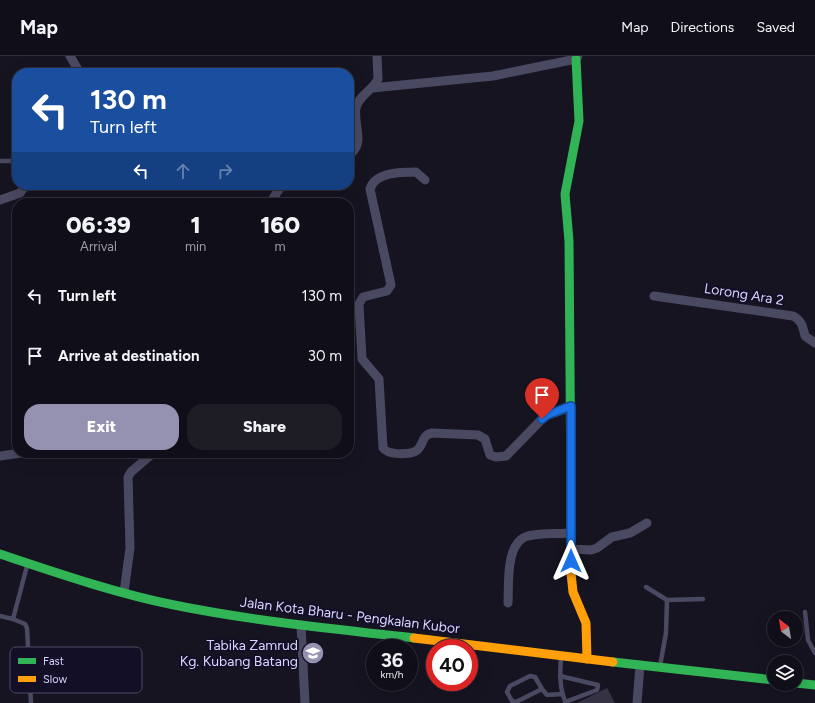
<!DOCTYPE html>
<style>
:root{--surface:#100f19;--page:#1e1d26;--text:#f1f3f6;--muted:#9c9ca2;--line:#302f38;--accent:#9591b1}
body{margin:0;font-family:Figtree,sans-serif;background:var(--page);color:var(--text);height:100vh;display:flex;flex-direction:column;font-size:15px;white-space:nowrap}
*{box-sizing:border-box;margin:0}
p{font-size:13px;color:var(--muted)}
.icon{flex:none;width:22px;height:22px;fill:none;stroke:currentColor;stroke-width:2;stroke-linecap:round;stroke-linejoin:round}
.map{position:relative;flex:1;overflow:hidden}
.drawer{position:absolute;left:12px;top:142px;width:342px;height:260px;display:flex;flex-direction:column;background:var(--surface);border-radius:16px;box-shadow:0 4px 16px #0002,0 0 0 1px var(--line)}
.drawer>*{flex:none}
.hud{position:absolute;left:12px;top:12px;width:342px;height:122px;border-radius:16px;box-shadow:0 4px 16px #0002,0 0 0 1px var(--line);background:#1a4fa0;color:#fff;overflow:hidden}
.needle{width:26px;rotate:329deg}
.fabs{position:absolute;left:767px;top:555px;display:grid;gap:8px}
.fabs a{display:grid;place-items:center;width:36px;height:36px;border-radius:50%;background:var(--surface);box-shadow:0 4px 16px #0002,0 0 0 1px var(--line);font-size:20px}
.speed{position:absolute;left:366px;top:583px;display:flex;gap:8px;font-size:20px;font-weight:700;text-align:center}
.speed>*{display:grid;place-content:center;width:52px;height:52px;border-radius:50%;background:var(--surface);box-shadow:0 4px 16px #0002,0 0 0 1px var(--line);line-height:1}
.speed small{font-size:10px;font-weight:400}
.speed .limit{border:6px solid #d22;background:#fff;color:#111}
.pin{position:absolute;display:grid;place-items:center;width:34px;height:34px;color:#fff;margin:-41px -17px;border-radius:50% 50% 50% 0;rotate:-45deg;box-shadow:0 0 4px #0007}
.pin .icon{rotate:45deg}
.me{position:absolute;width:44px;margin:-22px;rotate:0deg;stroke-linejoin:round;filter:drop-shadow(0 0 3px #0008)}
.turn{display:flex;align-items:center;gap:14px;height:84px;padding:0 12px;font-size:18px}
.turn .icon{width:52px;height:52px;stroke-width:2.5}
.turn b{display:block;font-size:28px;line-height:34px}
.lanes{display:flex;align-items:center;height:38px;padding:0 12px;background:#0003;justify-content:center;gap:20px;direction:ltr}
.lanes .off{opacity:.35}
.eta{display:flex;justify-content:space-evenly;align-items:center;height:68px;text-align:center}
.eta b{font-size:24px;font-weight:800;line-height:28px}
.button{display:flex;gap:8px;margin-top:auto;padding:8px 12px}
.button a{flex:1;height:46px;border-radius:16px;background:var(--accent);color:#fff;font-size:16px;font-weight:800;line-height:46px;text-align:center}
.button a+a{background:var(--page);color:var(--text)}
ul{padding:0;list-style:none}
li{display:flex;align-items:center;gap:12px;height:60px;padding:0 12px}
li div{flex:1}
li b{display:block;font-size:15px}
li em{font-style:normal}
header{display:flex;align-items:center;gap:24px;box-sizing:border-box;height:56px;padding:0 20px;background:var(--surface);border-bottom:1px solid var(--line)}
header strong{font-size:19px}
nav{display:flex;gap:22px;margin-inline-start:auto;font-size:14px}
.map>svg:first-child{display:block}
.building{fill:#343243}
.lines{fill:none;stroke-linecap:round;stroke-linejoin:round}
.lane{stroke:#4a4962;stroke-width:4.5}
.street{stroke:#4a4962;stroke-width:9}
.fast{stroke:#30b455;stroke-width:9}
.slow{stroke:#ff9f0a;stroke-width:9}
.route-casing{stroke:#114b97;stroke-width:10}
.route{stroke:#1a73e8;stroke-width:7}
.labels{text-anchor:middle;stroke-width:4;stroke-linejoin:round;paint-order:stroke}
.street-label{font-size:14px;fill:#d9d4ff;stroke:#130f26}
.poi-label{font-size:14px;fill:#d9d4ff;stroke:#130f26;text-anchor:end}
.key{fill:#130f26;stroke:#4e4a67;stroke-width:1}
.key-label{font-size:11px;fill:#d9d4ff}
</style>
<header>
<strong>Map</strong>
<nav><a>Map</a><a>Directions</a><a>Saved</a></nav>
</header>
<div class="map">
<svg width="815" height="647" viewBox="0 0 815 647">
<rect width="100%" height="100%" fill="#161421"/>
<polygon class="building" points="607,632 615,647 577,647"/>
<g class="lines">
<g class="lane">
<polyline points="0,105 17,105"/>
<polyline points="646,531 667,544 703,543"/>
<polyline points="805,556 808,584 815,597"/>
<polyline points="0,560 13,563 27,510"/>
<polyline points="13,563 25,568 27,572 31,647"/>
<path d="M561,601C560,617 559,632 566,647"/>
<polyline points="660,610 666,577 667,544"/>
<polyline points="560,620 598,629 597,634 565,646"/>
<polyline points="542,633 535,621 530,620 510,630 507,636 512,645 516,646 542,633 547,639 562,638"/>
</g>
<g class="street">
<polyline points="70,0 80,17"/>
<polyline points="372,32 493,20 576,3 578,0"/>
<path d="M349,99C366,88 353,69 356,52C358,40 373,34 378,23L377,0"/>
<path d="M425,124L416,116C401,116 375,116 370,133L391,229L387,235L363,241L359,248L362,303L379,323L383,392C388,399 408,399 416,395C424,390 421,379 432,377L478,379L485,383L490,399L496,401L506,400L545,360L571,351"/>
<polyline points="0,144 20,137 26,129"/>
<polyline points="270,147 282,129"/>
<path d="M654,240L793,260C802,264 803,272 805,280L815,287"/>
<polyline points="0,400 21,397"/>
<polyline points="571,493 591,494 597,492 612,481 630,477 647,467"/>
<polyline points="124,536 130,492 128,421 131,416 153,397"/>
<path d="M508,547C509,529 505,486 528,480C541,477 557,478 571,477"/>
<polyline points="301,569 305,647"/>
<polyline points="637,647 640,609"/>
</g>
<g class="fast">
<polyline points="571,441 569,185 565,138 579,65 576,3"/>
<path d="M0,498C57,517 115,537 174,549C253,565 334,573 414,582"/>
<polyline points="613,606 774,624"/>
<polyline points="796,627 815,629"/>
</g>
<g class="slow">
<polyline points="571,441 571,517 573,536 586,567 587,603"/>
<polyline points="414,582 613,606"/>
</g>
</g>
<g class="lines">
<g class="route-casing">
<polyline id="route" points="542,363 547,359 571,350 571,505"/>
</g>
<use href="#route" class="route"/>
</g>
<defs>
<g id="school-disc" transform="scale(1.15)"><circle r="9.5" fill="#9591b1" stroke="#130f26"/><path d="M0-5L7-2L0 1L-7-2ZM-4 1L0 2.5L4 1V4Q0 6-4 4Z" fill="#fff"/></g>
</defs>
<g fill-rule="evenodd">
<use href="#school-disc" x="313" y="597"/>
</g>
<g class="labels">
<g class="street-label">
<text transform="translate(744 238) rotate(9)" y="5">Lorong Ara 2</text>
<text transform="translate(350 559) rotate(7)" y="5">Jalan Kota Bharu - Pengkalan Kubor</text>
</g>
<g class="poi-label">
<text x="298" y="594">Tabika Zamrud<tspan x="298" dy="16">Kg. Kubang Batang</tspan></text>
</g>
</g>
<rect x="10" y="591" width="132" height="46" rx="6" class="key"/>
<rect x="18" y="602" width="18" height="6" fill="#30b455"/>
<rect x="18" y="620" width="18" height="6" fill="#ff9f0a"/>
<g class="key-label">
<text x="43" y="609">Fast</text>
<text x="43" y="627">Slow</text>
</g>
</svg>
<div class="fabs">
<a><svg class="needle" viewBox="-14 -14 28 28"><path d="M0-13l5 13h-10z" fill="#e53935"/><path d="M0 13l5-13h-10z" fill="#9c9ca2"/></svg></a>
<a><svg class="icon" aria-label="layers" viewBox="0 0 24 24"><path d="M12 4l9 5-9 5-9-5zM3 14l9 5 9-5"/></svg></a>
</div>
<div class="speed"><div>36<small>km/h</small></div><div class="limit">40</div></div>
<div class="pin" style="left:542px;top:363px;background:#d93025"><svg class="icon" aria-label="arrive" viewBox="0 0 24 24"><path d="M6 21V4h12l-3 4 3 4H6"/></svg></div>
<svg class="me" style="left:571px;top:505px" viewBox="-20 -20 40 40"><path d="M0-17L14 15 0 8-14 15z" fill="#1a73e8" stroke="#fff" stroke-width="4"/></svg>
<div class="hud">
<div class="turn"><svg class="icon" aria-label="left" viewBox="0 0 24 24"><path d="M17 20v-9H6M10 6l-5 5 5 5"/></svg><div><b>130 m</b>Turn left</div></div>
<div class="lanes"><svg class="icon" aria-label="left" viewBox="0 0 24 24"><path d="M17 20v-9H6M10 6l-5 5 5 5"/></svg><svg class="icon off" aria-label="ahead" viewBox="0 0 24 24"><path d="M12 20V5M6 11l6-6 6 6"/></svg><svg class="icon off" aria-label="right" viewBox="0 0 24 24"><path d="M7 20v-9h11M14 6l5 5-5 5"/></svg></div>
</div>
<section class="drawer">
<div class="eta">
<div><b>06:39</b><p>Arrival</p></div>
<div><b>1</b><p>min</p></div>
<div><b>160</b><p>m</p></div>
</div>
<ul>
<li><svg class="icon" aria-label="left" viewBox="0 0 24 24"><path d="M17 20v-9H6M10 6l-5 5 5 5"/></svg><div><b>Turn left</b></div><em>130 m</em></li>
<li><svg class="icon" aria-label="arrive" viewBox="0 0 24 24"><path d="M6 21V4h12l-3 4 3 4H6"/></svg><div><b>Arrive at destination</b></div><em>30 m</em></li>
</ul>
<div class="button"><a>Exit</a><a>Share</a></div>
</section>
</div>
